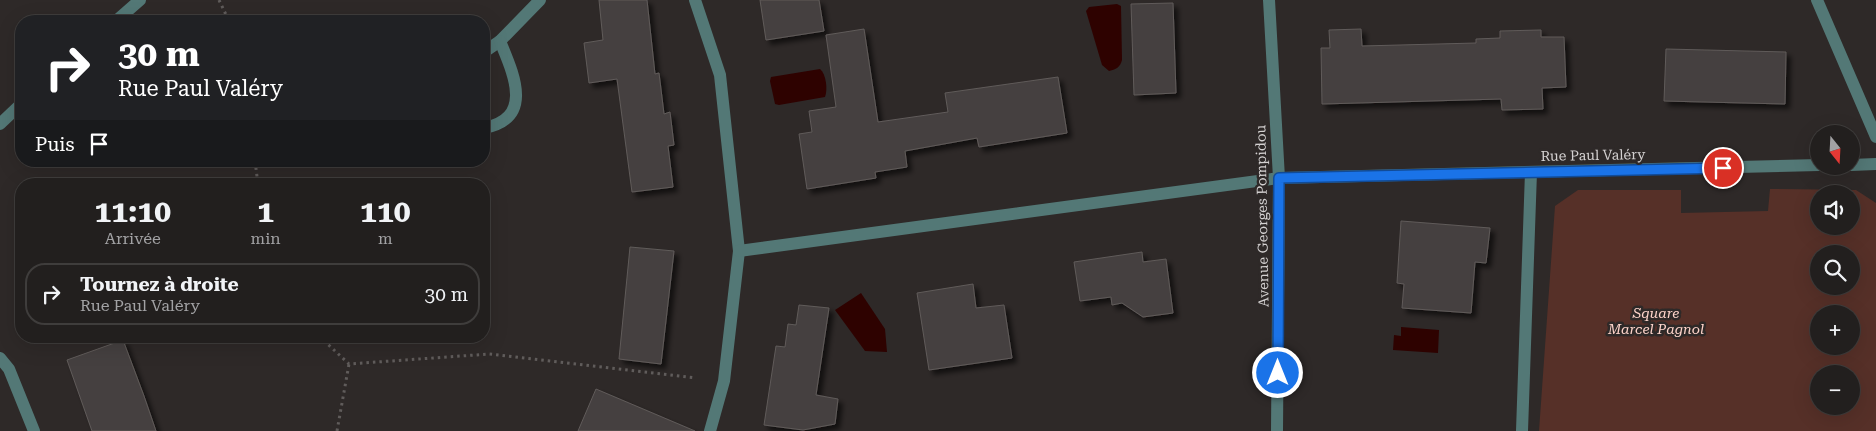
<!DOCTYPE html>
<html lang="fr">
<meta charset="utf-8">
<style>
:root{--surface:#221f1e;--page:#2e2c2b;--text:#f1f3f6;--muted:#a2a2a4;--line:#3f3d3c}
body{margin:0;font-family:"Roboto Serif",serif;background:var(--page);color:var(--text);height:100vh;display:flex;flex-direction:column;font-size:19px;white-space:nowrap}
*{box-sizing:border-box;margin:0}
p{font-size:16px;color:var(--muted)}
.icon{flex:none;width:28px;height:28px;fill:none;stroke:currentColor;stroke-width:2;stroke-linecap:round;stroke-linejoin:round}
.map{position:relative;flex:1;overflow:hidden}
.side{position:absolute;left:15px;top:178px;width:475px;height:165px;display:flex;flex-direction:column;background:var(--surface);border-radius:20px;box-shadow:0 5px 20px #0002,0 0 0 1px var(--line)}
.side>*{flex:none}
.banner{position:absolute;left:15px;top:15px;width:475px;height:152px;border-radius:20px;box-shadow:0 5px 20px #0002,0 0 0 1px var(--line);background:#202124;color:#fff;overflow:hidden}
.needle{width:32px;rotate:162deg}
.buttons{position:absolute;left:1810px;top:125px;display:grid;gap:10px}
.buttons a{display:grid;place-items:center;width:50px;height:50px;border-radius:50%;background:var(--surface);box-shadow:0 5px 20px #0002,0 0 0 1px var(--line);font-size:25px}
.pin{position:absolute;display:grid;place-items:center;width:42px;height:42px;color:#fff;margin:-21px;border:2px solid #fff;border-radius:50%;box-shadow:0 1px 5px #0007}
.me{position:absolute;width:55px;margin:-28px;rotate:0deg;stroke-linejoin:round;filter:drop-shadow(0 0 4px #0008)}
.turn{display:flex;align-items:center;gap:18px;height:105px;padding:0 20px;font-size:22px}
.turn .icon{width:65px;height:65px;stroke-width:2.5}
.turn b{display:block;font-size:35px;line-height:42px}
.then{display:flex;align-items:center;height:48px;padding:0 20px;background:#0003;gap:10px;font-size:19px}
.eta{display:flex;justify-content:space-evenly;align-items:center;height:85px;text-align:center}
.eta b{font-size:30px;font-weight:700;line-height:35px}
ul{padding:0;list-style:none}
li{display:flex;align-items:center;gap:15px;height:62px;margin:0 10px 8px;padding:0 10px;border:2px solid var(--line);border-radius:20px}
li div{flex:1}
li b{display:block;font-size:19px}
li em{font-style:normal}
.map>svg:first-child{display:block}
.green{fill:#563028;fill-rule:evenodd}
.water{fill:#2e0200}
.building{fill:#45403f;stroke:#605b5a;filter:url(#shadow)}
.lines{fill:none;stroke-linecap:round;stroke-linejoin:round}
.path{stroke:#605c5b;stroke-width:3;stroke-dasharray:2.5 4;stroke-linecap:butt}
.minor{stroke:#537876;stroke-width:12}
.route-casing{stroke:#114b97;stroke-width:12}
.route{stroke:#1a73e8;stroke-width:9}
.labels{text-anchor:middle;stroke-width:5;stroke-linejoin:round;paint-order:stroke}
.street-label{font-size:14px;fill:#d4d1d1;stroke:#2e2928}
.park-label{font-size:14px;font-style:italic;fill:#fed4ca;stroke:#2e2928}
</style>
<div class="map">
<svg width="1876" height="431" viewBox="0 0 1876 431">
<defs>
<filter id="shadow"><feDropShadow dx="4.5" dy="4.5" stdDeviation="2.5" flood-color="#0009"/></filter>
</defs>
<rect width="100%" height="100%" fill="#2e2928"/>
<path class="green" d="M1770,189L1856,190L1876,203V431H1539L1555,206L1578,190H1681V213L1768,211ZM1819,194H1851V226H1819ZM1819,254H1851V286H1819ZM1819,314H1851V346H1819ZM1819,374H1851V406H1819Z"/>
<g class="water">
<path d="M1117,4L1121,6L1122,60C1120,67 1117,69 1109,71L1102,65L1086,11L1089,7Z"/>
<path d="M820,69C826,74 828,89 825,97L779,105L775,104L770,81L771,77Z"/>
<polygon points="861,293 885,329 887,352 865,351 835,310"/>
<polygon points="1401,327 1439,330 1438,353 1393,350 1394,335 1401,336"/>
</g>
<g class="building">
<polygon points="599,0 647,0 655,74 659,73 664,114 670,112 674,145 668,146 673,187 632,192 617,79 589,83 584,43 603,40"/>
<polygon points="760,0 819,0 824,31 766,40"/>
<polygon points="1173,3 1176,93 1134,95 1131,4"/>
<polygon points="864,29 878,122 948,112 945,93 1058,77 1067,133 979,147 977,138 905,151 907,167 875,172 876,178 807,189 799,134 812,132 809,111 836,107 826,35"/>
<polygon points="1361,29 1362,46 1476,43 1476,39 1500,38 1500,31 1541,30 1541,37 1564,37 1566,87 1542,88 1543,109 1502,110 1501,99 1322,104 1321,48 1330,48 1329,30"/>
<polygon points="1666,49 1786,52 1785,104 1664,101"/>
<polygon points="1401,221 1490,228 1486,263 1475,262 1471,313 1402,308 1404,284 1397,283"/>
<polygon points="630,247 674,251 661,364 619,359"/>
<polygon points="1142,252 1143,262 1166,259 1173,313 1143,317 1122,303 1112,305 1111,297 1080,301 1074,262"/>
<polygon points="973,284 976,308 1004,305 1012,358 929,370 917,293"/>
<polygon points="799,305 829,308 816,395 838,399 835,424 803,430 764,425 776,346 785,347 788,324 796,325"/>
<polygon points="123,340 144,396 156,431 92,431 67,360"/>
<polygon points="596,389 695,431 578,431"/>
</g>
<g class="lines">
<g class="path">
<polyline points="219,0 229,21"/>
<polyline points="255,161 258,184"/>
<polyline points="319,336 349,364 489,354 696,378"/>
<polyline points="337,431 349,364"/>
</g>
<g class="minor">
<polyline points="695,0 720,75 739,251 724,381 710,431"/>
<polyline points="1269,0 1279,178 1277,431"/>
<polyline points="1817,0 1876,137"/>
<polyline points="116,21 140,0"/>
<polyline points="484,52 500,41 540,0"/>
<polyline points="0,124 21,104"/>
<path d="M484,128C535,118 513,73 500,41"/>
<polyline points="1851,165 1876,164"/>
<polyline points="739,251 1279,178 1819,165"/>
<polyline points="0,358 9,369 34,431"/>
<polyline points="1522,431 1531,172"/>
</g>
</g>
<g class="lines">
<g class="route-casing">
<polyline id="route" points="1278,373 1279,178 1723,168"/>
</g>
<use href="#route" class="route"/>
</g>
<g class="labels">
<g class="street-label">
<text transform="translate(1593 155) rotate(-1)" y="5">Rue Paul Valéry</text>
<text transform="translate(1262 216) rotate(-91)" y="5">Avenue Georges Pompidou</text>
</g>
<g class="park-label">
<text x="1656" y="318">Square<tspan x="1656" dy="16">Marcel Pagnol</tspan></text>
</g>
</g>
</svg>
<div class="buttons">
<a><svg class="needle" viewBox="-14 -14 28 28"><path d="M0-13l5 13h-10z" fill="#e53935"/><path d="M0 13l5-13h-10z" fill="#a2a2a4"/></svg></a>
<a><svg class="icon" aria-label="sound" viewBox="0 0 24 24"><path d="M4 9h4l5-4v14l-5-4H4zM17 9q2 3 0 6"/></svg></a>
<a><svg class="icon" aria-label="search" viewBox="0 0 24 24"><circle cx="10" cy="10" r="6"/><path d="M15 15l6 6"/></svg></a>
<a>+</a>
<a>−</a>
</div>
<div class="pin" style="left:1723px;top:168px;background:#d93025"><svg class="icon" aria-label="arrive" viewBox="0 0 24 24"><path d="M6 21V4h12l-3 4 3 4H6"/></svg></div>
<svg class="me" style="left:1278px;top:373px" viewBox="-20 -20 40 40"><circle r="17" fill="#1a73e8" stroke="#fff" stroke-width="3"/><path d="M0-11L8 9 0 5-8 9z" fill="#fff"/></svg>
<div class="banner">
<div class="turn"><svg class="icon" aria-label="right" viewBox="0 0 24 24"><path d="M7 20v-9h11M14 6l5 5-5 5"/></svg><div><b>30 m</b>Rue Paul Valéry</div></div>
<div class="then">Puis<svg class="icon" aria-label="arrive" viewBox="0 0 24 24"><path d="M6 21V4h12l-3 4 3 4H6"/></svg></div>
</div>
<section class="side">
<div class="eta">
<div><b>11:10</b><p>Arrivée</p></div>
<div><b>1</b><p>min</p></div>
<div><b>110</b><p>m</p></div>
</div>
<ul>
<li><svg class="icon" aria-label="right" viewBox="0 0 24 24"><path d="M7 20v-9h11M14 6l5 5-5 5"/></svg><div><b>Tournez à droite</b><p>Rue Paul Valéry</p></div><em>30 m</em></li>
</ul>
</section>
</div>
